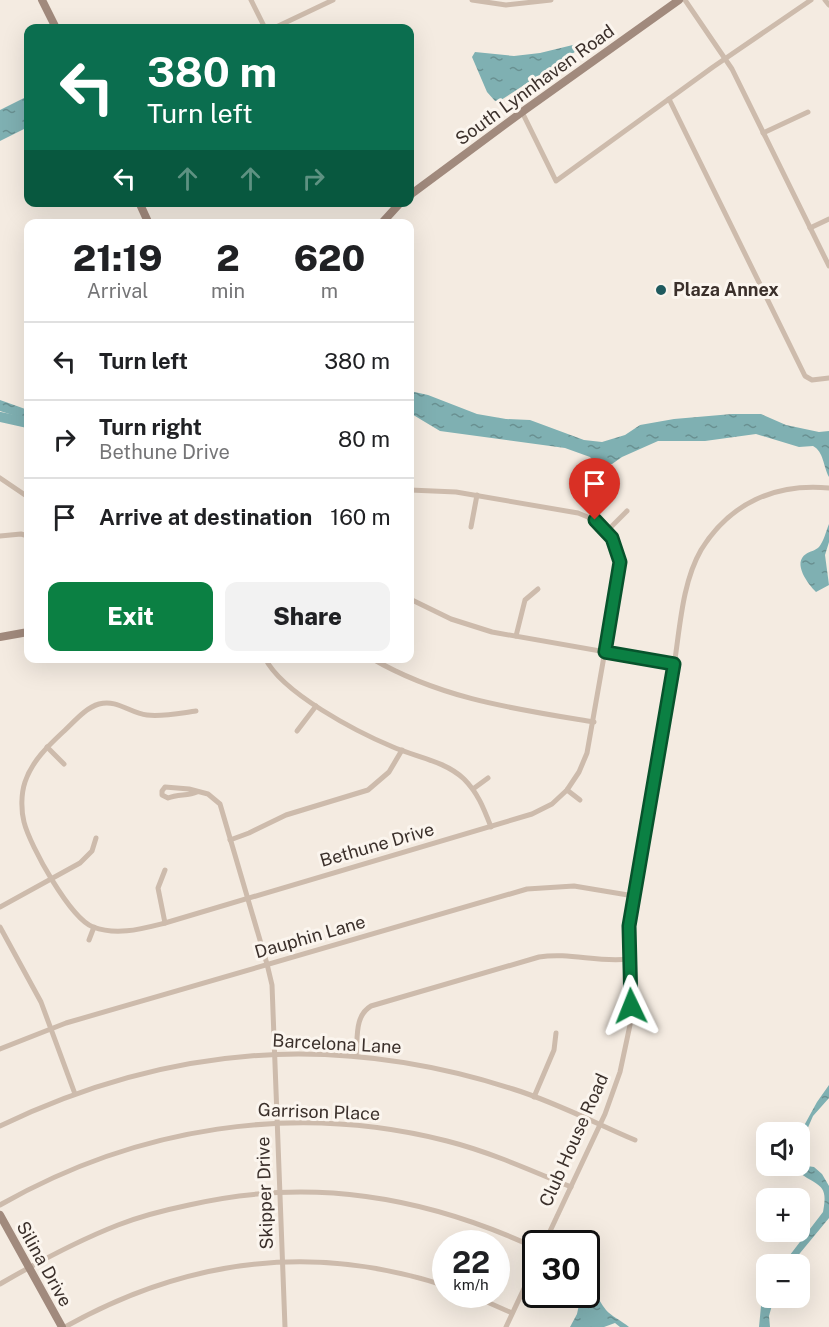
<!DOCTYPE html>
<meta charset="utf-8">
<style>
:root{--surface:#fff;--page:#f2f2f2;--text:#202124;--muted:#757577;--line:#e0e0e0;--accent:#0b8043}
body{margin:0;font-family:"Public Sans",sans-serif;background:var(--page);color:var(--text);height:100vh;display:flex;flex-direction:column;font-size:22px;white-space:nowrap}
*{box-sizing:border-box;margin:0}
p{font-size:20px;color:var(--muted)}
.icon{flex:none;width:33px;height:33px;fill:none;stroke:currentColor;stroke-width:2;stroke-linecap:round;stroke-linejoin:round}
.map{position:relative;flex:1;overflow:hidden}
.drawer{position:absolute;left:24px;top:219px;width:390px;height:444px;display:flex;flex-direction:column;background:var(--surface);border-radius:12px;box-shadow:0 6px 24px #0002}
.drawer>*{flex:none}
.banner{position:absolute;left:24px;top:24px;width:390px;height:183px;border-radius:12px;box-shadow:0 6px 24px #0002;background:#0b6e4f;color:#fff;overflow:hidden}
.tools{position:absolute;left:756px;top:1122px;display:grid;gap:12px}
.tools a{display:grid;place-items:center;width:54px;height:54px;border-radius:12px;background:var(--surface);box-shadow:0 6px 24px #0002;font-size:30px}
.speed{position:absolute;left:432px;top:1230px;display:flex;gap:12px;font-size:30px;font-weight:700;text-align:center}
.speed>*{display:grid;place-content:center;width:78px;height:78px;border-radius:50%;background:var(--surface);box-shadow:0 6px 24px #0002;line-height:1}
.speed small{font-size:15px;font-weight:400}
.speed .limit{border:3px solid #111;border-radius:9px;background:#fff;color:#111}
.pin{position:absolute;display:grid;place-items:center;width:51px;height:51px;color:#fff;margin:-62px -26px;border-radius:50% 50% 50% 0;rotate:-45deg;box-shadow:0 0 6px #0007}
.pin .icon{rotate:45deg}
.me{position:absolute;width:66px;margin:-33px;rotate:358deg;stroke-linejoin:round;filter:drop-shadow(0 0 4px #0008)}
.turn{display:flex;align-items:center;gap:21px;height:126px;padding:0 24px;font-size:27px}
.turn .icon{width:78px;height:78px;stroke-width:2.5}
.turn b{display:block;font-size:42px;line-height:51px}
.lanes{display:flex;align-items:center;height:57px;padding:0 24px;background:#0003;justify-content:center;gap:30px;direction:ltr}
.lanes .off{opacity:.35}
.eta{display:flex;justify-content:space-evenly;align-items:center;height:102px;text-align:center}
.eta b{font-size:36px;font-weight:800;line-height:42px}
.button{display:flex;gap:12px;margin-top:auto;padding:12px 24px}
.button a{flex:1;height:69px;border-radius:12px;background:var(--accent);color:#fff;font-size:24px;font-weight:800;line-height:69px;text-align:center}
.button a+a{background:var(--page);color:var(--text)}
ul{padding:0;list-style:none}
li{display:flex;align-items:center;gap:18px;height:78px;padding:0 24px;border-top:2px solid var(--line)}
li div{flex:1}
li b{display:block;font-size:22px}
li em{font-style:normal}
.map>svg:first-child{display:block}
.water{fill:url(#water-ripples)}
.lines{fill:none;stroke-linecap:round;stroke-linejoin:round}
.river{stroke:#7fb0b2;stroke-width:10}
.street{stroke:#cdbbac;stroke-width:5}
.secondary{stroke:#a18a7d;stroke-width:8}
.route-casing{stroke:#07532c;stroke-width:15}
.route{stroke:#0b8043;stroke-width:10}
.poi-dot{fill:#1f5a5e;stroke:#fbf5ee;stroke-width:2}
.labels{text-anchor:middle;stroke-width:6;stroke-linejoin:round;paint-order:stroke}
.street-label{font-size:18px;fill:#3b302b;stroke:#fbf5ee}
.poi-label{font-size:18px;font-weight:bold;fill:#3b302b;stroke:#fbf5ee;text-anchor:start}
</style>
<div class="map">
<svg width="829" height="1327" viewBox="0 0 829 1327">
<defs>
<pattern id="water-ripples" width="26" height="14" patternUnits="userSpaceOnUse" patternTransform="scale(1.5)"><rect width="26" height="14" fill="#7fb0b2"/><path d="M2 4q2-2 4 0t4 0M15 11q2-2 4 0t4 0" fill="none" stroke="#699091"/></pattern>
</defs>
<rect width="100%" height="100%" fill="#f4ebe1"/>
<g class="water">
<polygon points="581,43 584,46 501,100 495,101 487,92 472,57 475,52 514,56 540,53"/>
<polygon points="28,96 28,127 0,141 0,110"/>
<path d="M410,391L428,395L477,414L506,419L530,420L584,440L602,442L625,435L640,425L674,419L732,414H761L786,425L819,432L829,431V477C823,466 824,452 813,446L799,447L756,434L705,441H658L622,457L612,464L600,466L595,463L590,457L565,448L440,431L410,413Z"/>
<polygon points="0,400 28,410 28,420 0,411"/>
<path d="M829,524V542L825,555L829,585L816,592C808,584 792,563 806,554C810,551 815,551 819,547C824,541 826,531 829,524Z"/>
<polygon points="829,1085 829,1098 813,1116 806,1132 803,1140 805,1152 800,1155 800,1133 817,1102"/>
<path d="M807,1166L814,1167L822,1174L829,1186V1218L791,1264H783L823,1212C829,1184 818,1186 801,1174L802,1170Z"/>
<path d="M587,1275C594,1286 597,1299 606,1310C611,1316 622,1321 629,1327H620L615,1323L604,1327H570L577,1314L581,1295L586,1294Z"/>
<polygon points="766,1293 766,1298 774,1298 769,1316 770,1327 759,1327 761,1306"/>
</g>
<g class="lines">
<polyline class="river" points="0,417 28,423"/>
<g class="street">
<polyline points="251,0 265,28"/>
<polyline points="472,0 506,5 551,0"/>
<polyline points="685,0 732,69 829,266"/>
<polyline points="825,0 829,5"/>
<polyline points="274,28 333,0"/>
<polyline points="669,99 805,376 812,380 829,378"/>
<polyline points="522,112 556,181 713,67 811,0"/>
<polyline points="763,133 808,112"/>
<polyline points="810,228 829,219"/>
<polyline points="0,478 28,497"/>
<polyline points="471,527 477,495"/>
<polyline points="607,531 627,511"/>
<polyline points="0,536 21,534 28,536"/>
<polyline points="410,599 451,619 492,632 674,664"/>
<polyline points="516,636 525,600 538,589"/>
<path d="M265,658C282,693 357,732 393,747C416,757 445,761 464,779C478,793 484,809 491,827"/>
<path d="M371,658C441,699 515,709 594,722"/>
<path d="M196,711C181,713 162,717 147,715C130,713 117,699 99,704C85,708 74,722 63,732C48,746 32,761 25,782C21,794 21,810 24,822C30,846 70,918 93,927C117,936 141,929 165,923L532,814L552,804L567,790L579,772L587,753L619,571C619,543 605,522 578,513L456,492L410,490"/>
<polyline points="297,731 316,706"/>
<polyline points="47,747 64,764"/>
<polyline points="473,789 488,778"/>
<polyline points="567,790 580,800"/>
<path d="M197,792C188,796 178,794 168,798L162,795V791L165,787L189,789L208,794L220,804L267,964L272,985L285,1327"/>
<polyline points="230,840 249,833 286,815 368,790 389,772 402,750"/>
<polyline points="0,907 80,863 92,851 96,838"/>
<polyline points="165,923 158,888 165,870"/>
<polyline points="0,927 41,1002 75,1094"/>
<polyline points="89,940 94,927"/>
<polyline points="0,1049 66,1023 527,889 574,886 634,896"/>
<path d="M356,1056C358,1039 354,1016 371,1006L539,957C570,952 598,963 629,959"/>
<polyline points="534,1097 554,1050 556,1033"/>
<path d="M0,1126C168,1045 335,1032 513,1089C555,1102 595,1123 635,1140"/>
<path d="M0,1205C137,1127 294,1102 447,1141C490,1152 530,1170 571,1187"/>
<path d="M544,1244L605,1114L620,1072L630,1025L631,1007L629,938L634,896C647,819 660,742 674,666C680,628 682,583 701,550C730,503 775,483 829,488"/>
<path d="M0,1284C38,1262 77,1241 118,1225C141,1216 165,1210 189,1205C310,1177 424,1196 536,1248"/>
<polyline points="469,1294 512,1313"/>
<path d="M65,1327C186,1259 312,1242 446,1286"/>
<polyline points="506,1327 536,1263"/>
</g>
<g class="secondary">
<polyline points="42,0 56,28"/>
<polyline points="410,195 522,112 679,0"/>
<polyline points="139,202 149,224"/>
<polyline points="381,224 401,202"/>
<polyline points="0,637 28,632"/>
<polyline points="0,1215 62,1327"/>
</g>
</g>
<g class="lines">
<g class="route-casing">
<polyline id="route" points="595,520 612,538 620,562 605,652 674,664 629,926 631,1006"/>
</g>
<use href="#route" class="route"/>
</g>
<circle class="poi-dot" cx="661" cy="290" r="6"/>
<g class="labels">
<g class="street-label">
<text transform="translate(535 85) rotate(-36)" y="6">South Lynnhaven Road</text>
<text transform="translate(377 845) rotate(-16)" y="6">Bethune Drive</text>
<text transform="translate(310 937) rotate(-16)" y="6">Dauphin Lane</text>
<text transform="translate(337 1044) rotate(3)" y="6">Barcelona Lane</text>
<text transform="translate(319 1112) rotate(2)" y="6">Garrison Place</text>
<text transform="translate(574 1140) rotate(-66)" y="6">Club House Road</text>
<text transform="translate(265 1193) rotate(-92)" y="6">Skipper Drive</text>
<text transform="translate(44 1264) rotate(61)" y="6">Silina Drive</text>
</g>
<g class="poi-label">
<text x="673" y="296">Plaza Annex</text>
</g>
</g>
</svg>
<div class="tools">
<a><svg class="icon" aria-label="sound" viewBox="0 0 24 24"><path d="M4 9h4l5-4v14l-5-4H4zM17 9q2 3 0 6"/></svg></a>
<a>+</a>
<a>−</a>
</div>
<div class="speed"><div>22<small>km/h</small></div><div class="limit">30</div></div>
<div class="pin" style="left:595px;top:520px;background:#d93025"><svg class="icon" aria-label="arrive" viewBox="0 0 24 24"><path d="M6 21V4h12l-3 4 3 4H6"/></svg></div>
<svg class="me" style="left:631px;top:1006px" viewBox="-20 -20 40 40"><path d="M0-17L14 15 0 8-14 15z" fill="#0b8043" stroke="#fff" stroke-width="4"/></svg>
<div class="banner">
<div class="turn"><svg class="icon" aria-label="left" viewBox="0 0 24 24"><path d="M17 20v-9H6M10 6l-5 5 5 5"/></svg><div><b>380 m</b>Turn left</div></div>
<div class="lanes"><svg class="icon" aria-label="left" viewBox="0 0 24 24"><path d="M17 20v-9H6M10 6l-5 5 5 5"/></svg><svg class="icon off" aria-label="ahead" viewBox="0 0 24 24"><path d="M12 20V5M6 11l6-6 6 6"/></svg><svg class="icon off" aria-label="ahead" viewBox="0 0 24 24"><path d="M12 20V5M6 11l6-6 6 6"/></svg><svg class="icon off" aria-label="right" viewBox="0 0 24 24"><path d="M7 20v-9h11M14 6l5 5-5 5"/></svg></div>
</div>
<section class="drawer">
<div class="eta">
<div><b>21:19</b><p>Arrival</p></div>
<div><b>2</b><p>min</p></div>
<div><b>620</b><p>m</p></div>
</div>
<ul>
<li><svg class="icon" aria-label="left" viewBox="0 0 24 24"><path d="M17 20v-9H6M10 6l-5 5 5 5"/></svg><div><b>Turn left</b></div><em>380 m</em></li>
<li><svg class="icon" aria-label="right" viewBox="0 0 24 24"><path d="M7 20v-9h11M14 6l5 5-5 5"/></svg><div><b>Turn right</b><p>Bethune Drive</p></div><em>80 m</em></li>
<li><svg class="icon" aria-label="arrive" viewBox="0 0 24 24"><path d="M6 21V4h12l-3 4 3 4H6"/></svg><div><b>Arrive at destination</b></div><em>160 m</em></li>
</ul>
<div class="button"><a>Exit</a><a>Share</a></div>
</section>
</div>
